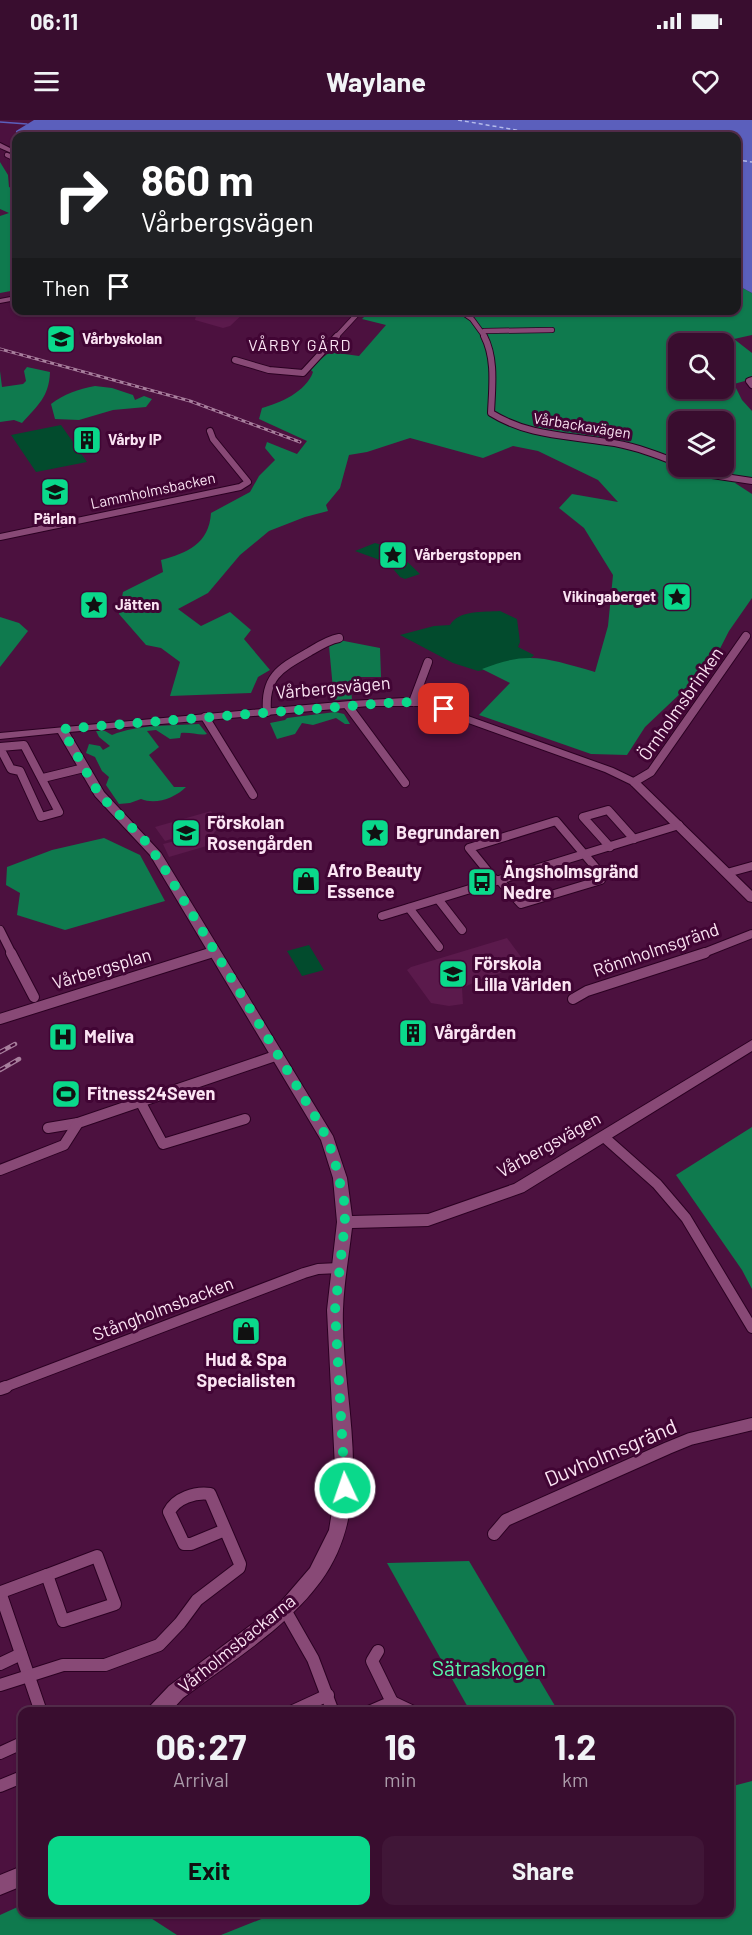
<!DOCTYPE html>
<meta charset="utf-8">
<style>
:root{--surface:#390d2f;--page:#401637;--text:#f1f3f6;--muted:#ab9caa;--line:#532d4b;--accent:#0ad98b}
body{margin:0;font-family:Barlow,sans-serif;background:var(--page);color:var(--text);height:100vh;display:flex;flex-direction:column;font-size:22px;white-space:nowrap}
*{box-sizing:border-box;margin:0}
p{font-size:20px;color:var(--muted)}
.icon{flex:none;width:33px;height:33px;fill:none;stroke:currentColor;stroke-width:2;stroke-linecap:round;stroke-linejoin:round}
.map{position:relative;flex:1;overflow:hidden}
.details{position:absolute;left:18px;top:1587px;width:716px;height:210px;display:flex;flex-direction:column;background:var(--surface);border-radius:12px;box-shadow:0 2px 4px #0004,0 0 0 2px var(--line)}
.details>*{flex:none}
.top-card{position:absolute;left:12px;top:12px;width:729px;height:183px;border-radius:12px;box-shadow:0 2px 4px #0004,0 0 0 2px var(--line);background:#202124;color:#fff;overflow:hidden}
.fabs{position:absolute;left:668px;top:213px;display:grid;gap:12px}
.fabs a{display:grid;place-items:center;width:66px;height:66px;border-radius:12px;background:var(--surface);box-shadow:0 2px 4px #0004,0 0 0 2px var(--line);font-size:30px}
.pin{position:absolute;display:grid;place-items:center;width:51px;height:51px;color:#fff;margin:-26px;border-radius:12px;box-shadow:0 3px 9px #0006}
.me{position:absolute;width:66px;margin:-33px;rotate:357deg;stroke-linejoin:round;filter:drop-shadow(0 0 4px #0008)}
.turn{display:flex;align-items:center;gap:21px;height:126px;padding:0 30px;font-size:27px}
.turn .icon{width:78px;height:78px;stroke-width:2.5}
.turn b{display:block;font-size:42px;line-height:51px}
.then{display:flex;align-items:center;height:57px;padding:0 30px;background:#0003;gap:12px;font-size:22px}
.eta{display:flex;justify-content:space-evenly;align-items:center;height:102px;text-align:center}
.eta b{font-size:36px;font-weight:700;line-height:42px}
.action{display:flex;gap:12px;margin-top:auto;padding:12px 30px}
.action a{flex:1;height:69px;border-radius:12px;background:var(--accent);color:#111;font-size:24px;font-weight:700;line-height:69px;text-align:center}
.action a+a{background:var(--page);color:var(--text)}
.status{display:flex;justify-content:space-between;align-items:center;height:42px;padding:0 30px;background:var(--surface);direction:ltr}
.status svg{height:16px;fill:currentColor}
header{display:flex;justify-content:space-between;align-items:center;height:78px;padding:0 30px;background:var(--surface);font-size:27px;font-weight:700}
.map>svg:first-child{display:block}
.built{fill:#5b1a4c}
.green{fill:#024b2d}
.forest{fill:#0f7a4e;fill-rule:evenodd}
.water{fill:#5b5fbc}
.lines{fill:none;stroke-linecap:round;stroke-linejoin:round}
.stream{stroke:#5b5fbc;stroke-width:1.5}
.ferry{stroke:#b4bbeb;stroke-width:1.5;stroke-dasharray:4 3;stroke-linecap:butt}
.street-far4-casing{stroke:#2b0122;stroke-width:6}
.street-far3-casing{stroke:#2b0122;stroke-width:8}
.street-far2-casing{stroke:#2b0122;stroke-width:10}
.street-far1-casing{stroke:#2b0122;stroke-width:12}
.street-casing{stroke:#2b0122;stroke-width:14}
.secondary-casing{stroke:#2b0122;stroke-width:2}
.street-far4{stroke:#884976;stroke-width:4.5}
.street-far3{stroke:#884976;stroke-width:6}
.street-far2{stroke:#884976;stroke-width:8}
.street-far1{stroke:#884976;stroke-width:10}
.street{stroke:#884976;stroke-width:12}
.secondary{fill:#884976;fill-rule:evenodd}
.rail-far1-casing{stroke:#a77e9c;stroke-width:3}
.rail-casing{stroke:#a77e9c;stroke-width:4.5}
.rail-far1{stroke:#410534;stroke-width:1.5;stroke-dasharray:4;stroke-linecap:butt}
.rail{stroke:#410534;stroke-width:2;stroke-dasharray:6;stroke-linecap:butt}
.route{stroke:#0ad98b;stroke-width:10;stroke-dasharray:0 18}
.labels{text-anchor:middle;stroke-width:6;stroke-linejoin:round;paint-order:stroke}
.far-poi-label{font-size:15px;font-weight:bold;fill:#fbe4f3;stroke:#410534;text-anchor:start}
.far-street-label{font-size:15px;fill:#fbe4f3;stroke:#410534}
.far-neighbourhood-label{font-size:16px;letter-spacing:1.5px;fill:#fbe4f3;stroke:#410534}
.street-label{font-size:18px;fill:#fbe4f3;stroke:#410534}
.poi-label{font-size:18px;font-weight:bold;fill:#fbe4f3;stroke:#410534;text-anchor:start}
.near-street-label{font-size:21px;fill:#fbe4f3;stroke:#410534}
.near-park-label{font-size:21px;fill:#58faac;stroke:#410534}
</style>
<div class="status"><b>06:11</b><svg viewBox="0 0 49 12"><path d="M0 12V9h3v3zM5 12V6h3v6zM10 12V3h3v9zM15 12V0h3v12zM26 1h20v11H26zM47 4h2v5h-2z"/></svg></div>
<header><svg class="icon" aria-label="menu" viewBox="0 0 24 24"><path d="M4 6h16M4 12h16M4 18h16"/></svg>Waylane<svg class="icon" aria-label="heart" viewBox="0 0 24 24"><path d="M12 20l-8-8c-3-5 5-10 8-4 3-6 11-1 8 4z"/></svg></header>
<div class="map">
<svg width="752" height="1815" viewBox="0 0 752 1815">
<rect width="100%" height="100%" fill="#4c113f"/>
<g class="built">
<polygon points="197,191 197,190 246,191 230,206 223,208 195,200"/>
<polygon points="211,691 220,705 208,721 210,725 169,737 163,724 179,720 177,717 165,721 155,707"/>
<polygon points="507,818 527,845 484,858 462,868 463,884 449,886 431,883 407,850 411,847"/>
</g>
<g class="green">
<polygon points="61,305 87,342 36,352 11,315"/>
<polygon points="375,423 393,428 420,454 405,459 400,457 388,443 355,431"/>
<path d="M500,491L517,499L520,522L518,527L534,535L527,542L478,551L453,543L400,515L434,506L450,505C458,490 484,492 500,491Z"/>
<polygon points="309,825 324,850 302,856 287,831"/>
</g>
<g class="forest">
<polygon points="0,42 8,55 9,67 16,70 16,170 0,173 0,96 9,93 0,89"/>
<path d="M737,165L752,173V215L734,219L752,233V259L734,264L742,280L752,291V362L735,363L752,374V478L729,511L706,556L684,570L645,607L627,635L591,634L479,595L510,563L482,549C529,530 548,539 595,552L608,506L613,455L584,408L559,388L572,374L618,382L598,360L538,331L513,326L483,338L410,318L367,332L349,335L340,368L326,385L328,391L305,397L269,411L240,435L208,473L178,489L201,506L230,492L251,510L244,519L270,550L258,557L251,573L170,576L180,542L161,528L146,525L119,494L123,472L163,452L161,440C187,433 209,424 211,393L250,372L259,356L275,340L265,328L267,322L297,334L307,321L259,299L262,288C280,283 306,272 313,252L309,248L330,232L359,236L386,205L362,199L370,191L736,190ZM678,224H723V268H678ZM678,302H723V346H678Z"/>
<path d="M27,247L50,252C49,277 38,285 22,303L14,300L0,302V251L2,267L23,264L26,261L24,251Z"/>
<path d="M95,266L112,268L133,275L135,280L144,276L152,279L146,287L113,290L79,300L55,299L51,284C64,274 78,269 95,266Z"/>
<polygon points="0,497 19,503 28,511 0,547"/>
<polygon points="339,520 380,528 381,557 358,557 351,570 352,579 334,580 329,526"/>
<polygon points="335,592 344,594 350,604 345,604 336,598 313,605 302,603 295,614 277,619 270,603 285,600 287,598"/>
<path d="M199,604L207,614C200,616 191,612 181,613L180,618L170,619L156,610L147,611L159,627L149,635L174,667H186C175,678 156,685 141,679L130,683L119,684L106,665L109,657L102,651L95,637L86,633L89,624L100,626L103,630L110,626L99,617L96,611H105L112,615C139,604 170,606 199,604Z"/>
<polygon points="104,718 140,735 165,781 65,810 17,795 20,773 6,765 7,747 52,730"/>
<polygon points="752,1007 752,1169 742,1150 676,1055"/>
<polygon points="469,1441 558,1591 470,1591 387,1443"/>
<polygon points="752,1661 752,1815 221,1815 279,1792 729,1792 729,1667"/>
<polygon points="22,1785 22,1792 143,1793 177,1815 0,1815 0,1795"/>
</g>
<polygon class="water" points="34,0 752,0 752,173 737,165 736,16 16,17 16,11"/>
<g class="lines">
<polyline class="stream" points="0,2 27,4"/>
<g class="ferry">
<polyline points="458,0 551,16"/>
<polyline points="736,40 752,42"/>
</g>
<g class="street-far4-casing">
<g id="street-far4">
<polyline points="7,35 16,39"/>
<polyline points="343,190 359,193"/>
<polyline points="459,190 472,199 485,217"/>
<polyline points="484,211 552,210"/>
<polyline points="336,217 361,190"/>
</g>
</g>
<g class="street-far3-casing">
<g id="street-far3">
<path d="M484,216C496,239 492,268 491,293C528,316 565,315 607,322C632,325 654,334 678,343"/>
<polyline points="235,240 269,250 303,253 337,216"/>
<polyline points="752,260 749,261 752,265"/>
<polyline points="687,346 712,355 752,361"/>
<polyline points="0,417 240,367 248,362 213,319 210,311"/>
</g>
</g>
<g class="street-far2-casing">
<g id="street-far2">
<polyline points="413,582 428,542"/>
<polyline points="348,586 405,663"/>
<path d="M267,592C264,556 281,548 309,532C319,526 328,520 339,518"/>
<polyline points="205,597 253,675"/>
<polyline points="0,627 24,625 59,692 41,697 20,651 11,649 0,628"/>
<polyline points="43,658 84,648"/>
<polyline points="634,662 651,652 746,516"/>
<polygon points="556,701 602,755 601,760 521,784 500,761 494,759 469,728"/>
<polyline points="610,727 583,697 608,690 634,719"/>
<polyline points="727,753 752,746"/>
<polyline points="438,779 462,810"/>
<polyline points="409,788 439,827"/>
<polyline points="382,796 679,705"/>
<polyline points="0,810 12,834"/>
<polyline points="205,834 215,831"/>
<polyline points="701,834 752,814"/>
</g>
</g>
<g class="street-far1-casing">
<g id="street-far1">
<polyline points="11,833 34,877"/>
<polyline points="573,879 587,871 705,833"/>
<polyline points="0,899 210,833"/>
<polyline points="140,981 163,1024 245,999"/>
<polyline points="48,1008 78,1003 278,935"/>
<polyline points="604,1017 657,1064 686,1098 752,1208"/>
<polyline points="0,1050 64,1025 78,1003"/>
<polyline points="2,1268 304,1153 318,1149 339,1148"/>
</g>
</g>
<g class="street-casing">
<g id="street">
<polyline points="0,1269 6,1267"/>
<polyline points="494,1414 506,1400 668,1328 690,1319 752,1304"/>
<polygon points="97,1436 115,1484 63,1501 47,1455"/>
<polyline points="0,1472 41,1592"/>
<polyline points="1,1472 47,1455"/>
<polyline points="285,1490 313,1539 333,1592"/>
<polyline points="0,1544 21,1534"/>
<path d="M0,1565L63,1545H105L159,1525L180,1503L197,1480L239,1448L240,1444L210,1374C195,1372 176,1378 169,1392L184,1424H191L225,1410"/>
<polyline points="392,1582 413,1592"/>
<polyline points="291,1592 328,1575"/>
<polyline points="369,1592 392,1582 372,1541 378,1531"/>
<polyline points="0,1633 22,1623"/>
<polyline points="0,1666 22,1657"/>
</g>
</g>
<g class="secondary-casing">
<g id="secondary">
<polygon points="0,23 16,31 16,35 0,28"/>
<polygon points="16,176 16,180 0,183 0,179"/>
<path d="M405,578L426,581L613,648L638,660L752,771V782L748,781L630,664L605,652L421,586H369L69,612L104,672L161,733L333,1016L347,1058L352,1096L428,1094L514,1064L752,920V931L524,1072L428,1106L352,1108C349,1135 344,1162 343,1189C340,1278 379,1382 321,1461C286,1509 230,1542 183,1578L170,1592H148L150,1586L169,1566L279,1484L310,1448L329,1410L336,1367L327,1190L337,1102L333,1058L321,1020L150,735L95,676L58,613L0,619V613L350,581Z"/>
<polygon points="22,1746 22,1766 0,1775 0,1755"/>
</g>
</g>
<use href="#street-far4" class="street-far4"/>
<use href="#street-far3" class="street-far3"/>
<use href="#street-far2" class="street-far2"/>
<use href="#street-far1" class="street-far1"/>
<use href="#street" class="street"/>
<use href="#secondary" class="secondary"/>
<g class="rail-far1-casing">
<polyline id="rail-far1" points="0,229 190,281 300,322"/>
</g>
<g class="rail-casing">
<g id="rail">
<polyline points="0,932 15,924"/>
<polyline points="0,950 19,939"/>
</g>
</g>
<use href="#rail-far1" class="rail-far1"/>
<use href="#rail" class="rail"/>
</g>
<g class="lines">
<polyline class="route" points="345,1368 335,1190 345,1102 344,1080 333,1034 322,1008 278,935 164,748 148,724 99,674 62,609 400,582 422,583 444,589"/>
</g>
<defs>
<g id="school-square" transform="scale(1.5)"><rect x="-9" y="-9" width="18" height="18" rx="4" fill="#0ad98b" stroke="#410534"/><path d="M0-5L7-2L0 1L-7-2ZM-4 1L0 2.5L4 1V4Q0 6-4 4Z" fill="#111"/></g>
<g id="building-square" transform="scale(1.5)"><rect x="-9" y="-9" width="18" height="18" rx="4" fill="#0ad98b" stroke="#410534"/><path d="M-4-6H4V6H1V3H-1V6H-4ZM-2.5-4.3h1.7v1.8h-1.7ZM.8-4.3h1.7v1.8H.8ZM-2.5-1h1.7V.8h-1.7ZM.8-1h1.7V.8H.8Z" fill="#111"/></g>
<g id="sight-square" transform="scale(1.5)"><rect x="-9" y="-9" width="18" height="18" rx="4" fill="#0ad98b" stroke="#410534"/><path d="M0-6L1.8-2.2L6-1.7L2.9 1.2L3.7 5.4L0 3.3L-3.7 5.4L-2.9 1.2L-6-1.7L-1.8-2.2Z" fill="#111"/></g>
<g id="shop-square" transform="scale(1.5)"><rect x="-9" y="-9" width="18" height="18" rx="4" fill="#0ad98b" stroke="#410534"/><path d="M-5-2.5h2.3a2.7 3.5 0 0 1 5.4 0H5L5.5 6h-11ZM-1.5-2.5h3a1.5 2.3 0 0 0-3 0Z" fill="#111"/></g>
<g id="bus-square" transform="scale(1.5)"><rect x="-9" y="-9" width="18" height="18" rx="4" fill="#0ad98b" stroke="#410534"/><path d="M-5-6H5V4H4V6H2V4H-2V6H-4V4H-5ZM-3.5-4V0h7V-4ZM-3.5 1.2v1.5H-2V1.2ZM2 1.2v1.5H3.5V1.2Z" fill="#111"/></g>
<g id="hospital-square" transform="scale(1.5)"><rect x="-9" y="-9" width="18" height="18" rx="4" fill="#0ad98b" stroke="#410534"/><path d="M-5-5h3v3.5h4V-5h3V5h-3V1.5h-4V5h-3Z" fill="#111"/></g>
<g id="stadium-square" transform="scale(1.5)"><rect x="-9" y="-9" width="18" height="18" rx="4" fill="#0ad98b" stroke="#410534"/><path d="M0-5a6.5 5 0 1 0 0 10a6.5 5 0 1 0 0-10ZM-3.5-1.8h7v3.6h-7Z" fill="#111"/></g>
</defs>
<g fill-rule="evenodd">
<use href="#school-square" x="61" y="219"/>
<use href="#building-square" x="87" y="320"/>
<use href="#school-square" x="55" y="372"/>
<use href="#sight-square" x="393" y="435"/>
<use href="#sight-square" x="677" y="477"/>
<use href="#sight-square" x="94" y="485"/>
<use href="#school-square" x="186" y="713"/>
<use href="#sight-square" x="375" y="713"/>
<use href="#shop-square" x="306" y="761"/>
<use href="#bus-square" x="482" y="762"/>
<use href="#school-square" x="453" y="854"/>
<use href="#building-square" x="413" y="913"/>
<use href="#hospital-square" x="63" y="917"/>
<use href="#stadium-square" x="66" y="974"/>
<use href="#shop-square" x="246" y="1211"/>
</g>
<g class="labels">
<g class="far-poi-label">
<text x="82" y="224">Vårbyskolan</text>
<text x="108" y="325">Vårby IP</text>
<text x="55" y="404" text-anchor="middle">Pärlan</text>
<text x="414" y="440">Vårbergstoppen</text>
<text x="656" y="482" text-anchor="end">Vikingaberget</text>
<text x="115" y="490">Jätten</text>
</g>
<g class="far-street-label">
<text transform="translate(582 306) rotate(9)" y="5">Vårbackavägen</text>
<text transform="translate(153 371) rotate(-12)" y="5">Lammholmsbacken</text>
</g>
<g class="far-neighbourhood-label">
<text x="300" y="231">VÅRBY GÅRD</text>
</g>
<g class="street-label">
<text transform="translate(333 568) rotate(-5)" y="6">Vårbergsvägen</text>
<text transform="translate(681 584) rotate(-55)" y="6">Örnholmsbrinken</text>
<text transform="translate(656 830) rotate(-19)" y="6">Rönnholmsgränd</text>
<text transform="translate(102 849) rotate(-17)" y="6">Vårbergsplan</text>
<text transform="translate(549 1025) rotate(-29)" y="6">Vårbergsvägen</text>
<text transform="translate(163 1189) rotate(-21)" y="6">Stångholmsbacken</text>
<text transform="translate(237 1524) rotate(-39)" y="6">Vårholmsbackarna</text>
</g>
<g class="poi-label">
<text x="207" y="709">Förskolan<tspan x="207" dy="21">Rosengården</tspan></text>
<text x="396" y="719">Begrundaren</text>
<text x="327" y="757">Afro Beauty<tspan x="327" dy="21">Essence</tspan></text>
<text x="503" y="758">Ängsholmsgränd<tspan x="503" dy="21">Nedre</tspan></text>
<text x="474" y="850">Förskola<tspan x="474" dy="21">Lilla Världen</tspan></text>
<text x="434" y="919">Vårgården</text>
<text x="84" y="923">Meliva</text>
<text x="87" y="980">Fitness24Seven</text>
<text x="246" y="1246" text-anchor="middle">Hud &amp; Spa<tspan x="246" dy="21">Specialisten</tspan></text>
</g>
<g class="near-street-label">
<text transform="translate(611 1333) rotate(-23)" y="7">Duvholmsgränd</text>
</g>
<g class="near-park-label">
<text x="489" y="1556">Sätraskogen</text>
</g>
</g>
</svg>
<div class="fabs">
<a><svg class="icon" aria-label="search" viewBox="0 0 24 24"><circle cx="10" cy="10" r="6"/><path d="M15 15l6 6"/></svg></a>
<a><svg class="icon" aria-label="layers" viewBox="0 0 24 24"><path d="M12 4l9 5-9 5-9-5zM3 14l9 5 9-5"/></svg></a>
</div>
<div class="pin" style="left:444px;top:589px;background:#d93025"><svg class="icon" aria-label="arrive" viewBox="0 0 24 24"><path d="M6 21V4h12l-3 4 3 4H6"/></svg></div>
<svg class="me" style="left:345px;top:1368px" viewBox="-20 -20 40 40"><circle r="17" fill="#0ad98b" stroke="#fff" stroke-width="3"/><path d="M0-11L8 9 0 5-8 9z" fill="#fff"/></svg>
<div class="top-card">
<div class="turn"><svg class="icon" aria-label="right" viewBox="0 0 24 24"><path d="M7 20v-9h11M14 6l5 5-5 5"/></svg><div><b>860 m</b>Vårbergsvägen</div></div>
<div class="then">Then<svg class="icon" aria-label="arrive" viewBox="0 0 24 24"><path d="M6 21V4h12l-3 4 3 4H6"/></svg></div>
</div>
<section class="details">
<div class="eta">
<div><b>06:27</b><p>Arrival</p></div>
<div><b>16</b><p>min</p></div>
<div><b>1.2</b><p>km</p></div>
</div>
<div class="action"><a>Exit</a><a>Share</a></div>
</section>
</div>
